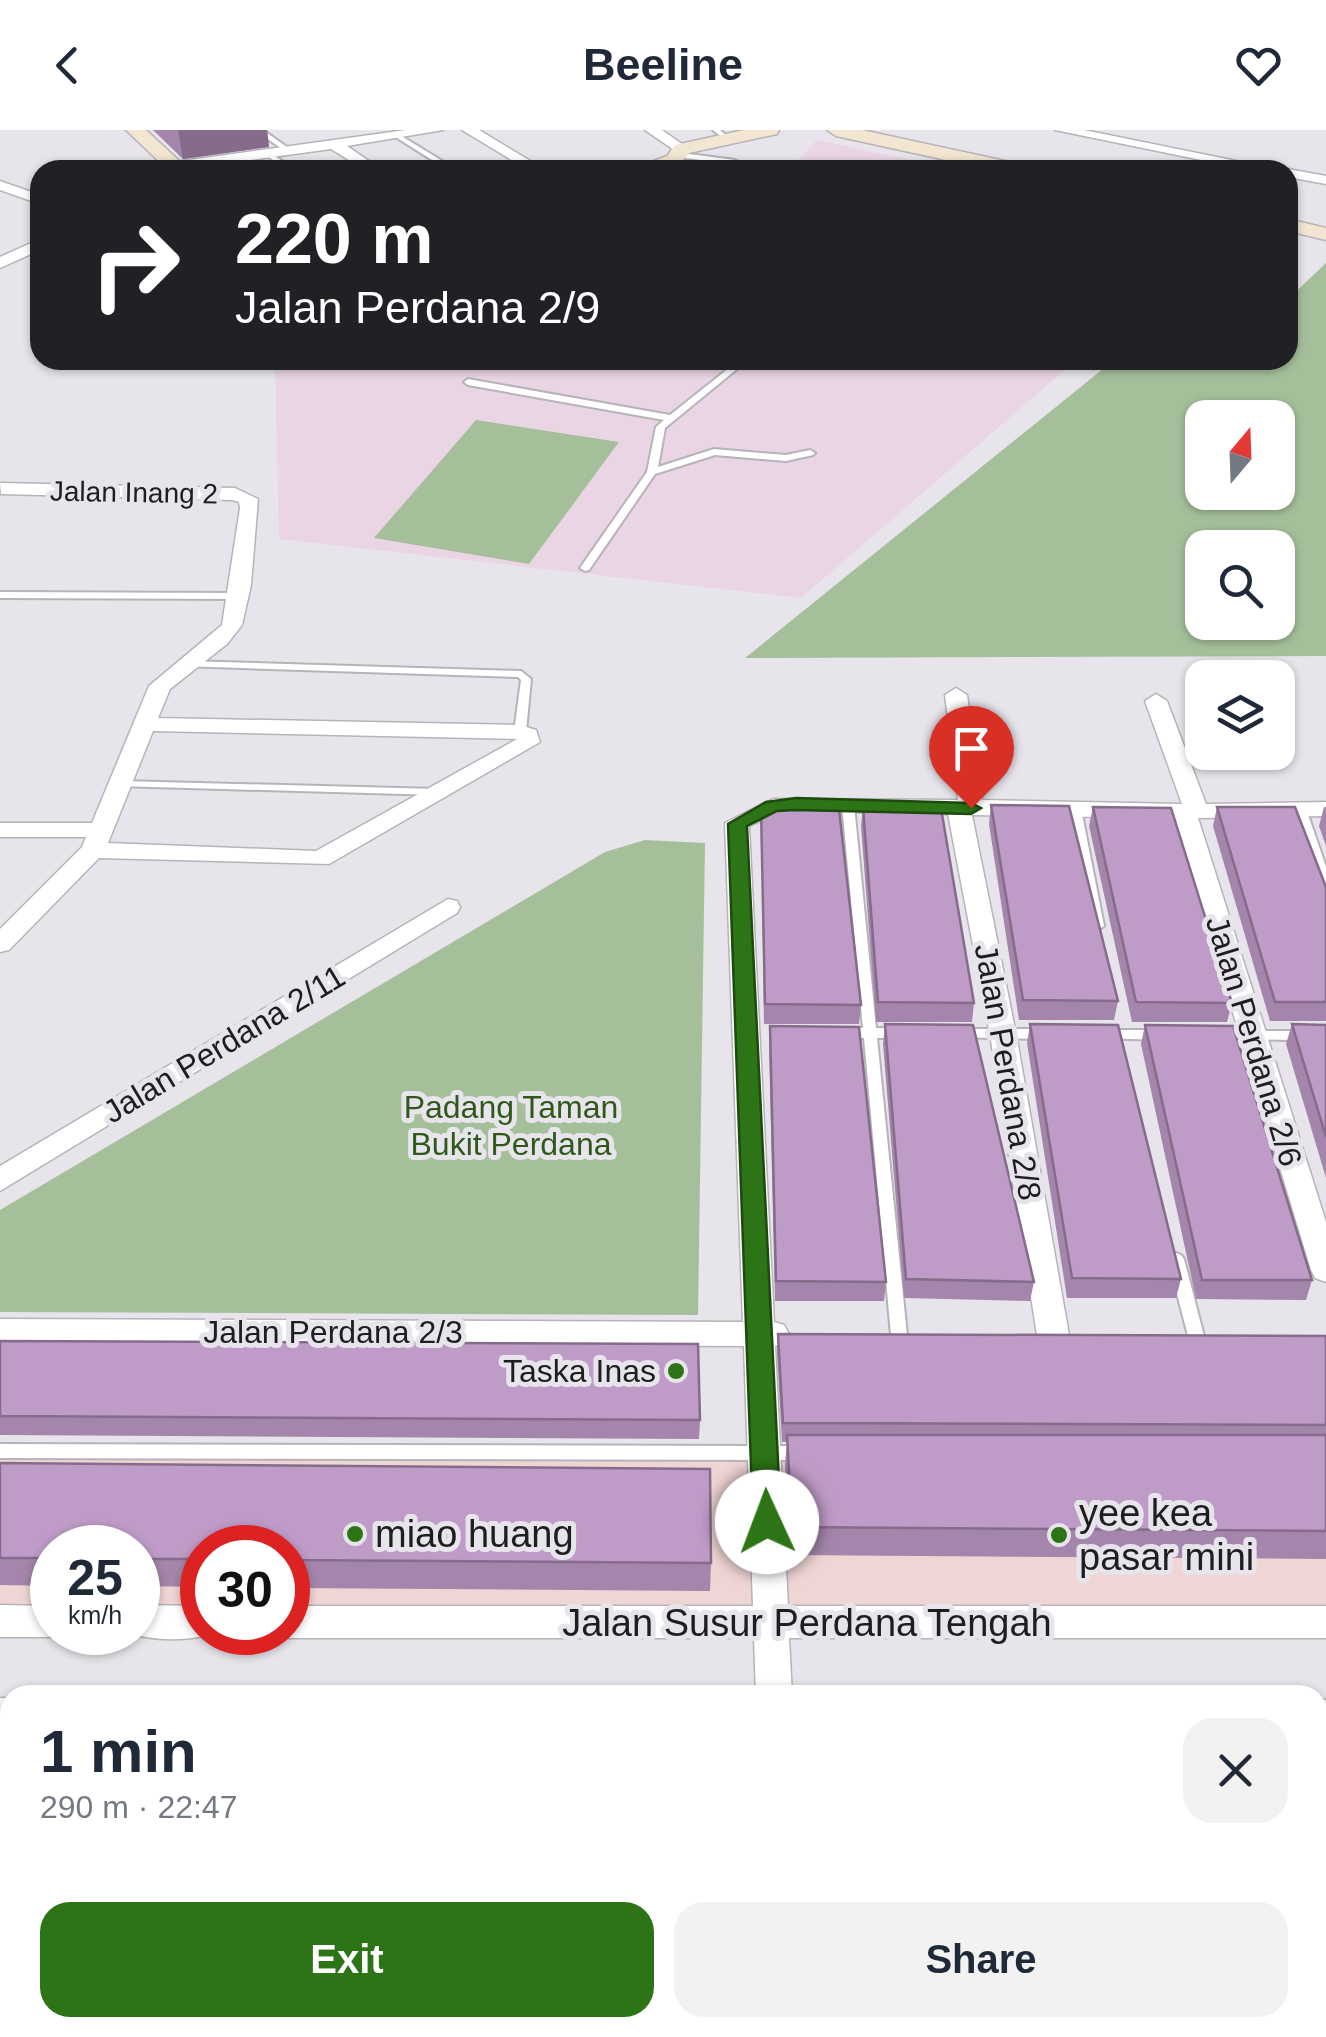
<!DOCTYPE html>
<meta charset="utf-8">
<style>
:root{--surface:#fff;--page:#f2f2f3;--text:#1f2937;--muted:#747a83;--accent:#2c7416}
body{margin:0;font-family:Helvetica,sans-serif;background:var(--page);color:var(--text);height:100vh;display:flex;flex-direction:column;font-size:38px;white-space:nowrap}
*{box-sizing:border-box;margin:0}
p{font-size:32px;color:var(--muted)}
.icon{flex:none;width:55px;height:55px;fill:none;stroke:currentColor;stroke-width:2;stroke-linecap:round;stroke-linejoin:round}
.map{position:relative;flex:1;overflow:hidden}
.panel{position:absolute;left:0px;top:1555px;width:1328px;height:352px;display:flex;flex-direction:column;background:var(--surface);border-radius:30px 30px 0 0;box-shadow:0 2px 8px #0004}
.panel>*{flex:none}
.guide{position:absolute;left:30px;top:30px;width:1268px;height:210px;border-radius:30px;box-shadow:0 2px 8px #0004;background:#202124;color:#fff;overflow:hidden}
.needle{width:65px;rotate:19deg}
.fabs{position:absolute;left:1185px;top:270px;display:grid;gap:20px}
.fabs a{display:grid;place-items:center;width:110px;height:110px;border-radius:20px;background:var(--surface);box-shadow:0 2px 8px #0004;font-size:50px}
.speed{position:absolute;left:30px;top:1395px;display:flex;gap:20px;font-size:50px;font-weight:700;text-align:center}
.speed>*{display:grid;place-content:center;width:130px;height:130px;border-radius:50%;background:var(--surface);box-shadow:0 2px 8px #0004;line-height:1}
.speed small{font-size:25px;font-weight:400}
.speed .limit{border:15px solid #d22;background:#fff;color:#111}
.pin{position:absolute;display:grid;place-items:center;width:85px;height:85px;color:#fff;margin:-102px -42px;border-radius:50% 50% 50% 0;rotate:-45deg;box-shadow:0 0 10px #0007}
.pin .icon{rotate:45deg}
.me{position:absolute;width:110px;margin:-55px;rotate:358deg;stroke-linejoin:round;filter:drop-shadow(0 0 8px #0008)}
.turn{display:flex;align-items:center;gap:35px;height:210px;padding:0 40px;font-size:45px}
.turn .icon{width:130px;height:130px;stroke-width:2.5}
.turn b{display:block;font-size:70px;line-height:85px}
.round{display:grid;place-items:center;flex:none;width:105px;height:105px;border-radius:30px;background:var(--page)}
.headline{display:flex;align-items:center;justify-content:space-between;height:170px;padding:0 40px}
h1{font-size:60px;font-weight:600;line-height:75px}
.primary-button{display:flex;gap:20px;margin-top:auto;padding:20px 40px}
.primary-button a{flex:1;height:115px;border-radius:30px;background:var(--accent);color:#fff;font-size:40px;font-weight:600;line-height:115px;text-align:center}
.primary-button a+a{background:var(--page);color:var(--text)}
header{display:flex;justify-content:space-between;align-items:center;height:130px;padding:0 40px;background:var(--surface);font-size:45px;font-weight:600}
.map>svg:first-child{display:block}
.commercial{fill:#f0d5d5;fill-rule:evenodd}
.education{fill:#ead5e4}
.green{fill:#a5bf9b;fill-rule:evenodd}
.lines{fill:none;stroke-linecap:round;stroke-linejoin:round}
.lane-casing{stroke:#b6b3b9;stroke-width:4}
.street-casing{stroke:#b6b3b9;stroke-width:3}
.secondary-casing{stroke:#b6b3b9;stroke-width:3}
.lane{fill:#fff;fill-rule:evenodd}
.street{fill:#fff;fill-rule:evenodd}
.secondary{fill:#f2e6d2;fill-rule:evenodd}
.wall{fill:#a485ab}
.shaded-wall{fill:#866c8b}
.building{fill:#bf9bc7;stroke:#866c8b;stroke-width:2.5}
.route{fill:#2c7416;stroke:#1d4b0e;stroke-width:2.5}
.poi-dot{fill:#2c7416;stroke:#e7e5eb;stroke-width:4}
.labels{text-anchor:middle;stroke-width:10;stroke-linejoin:round;paint-order:stroke}
.far-street-label{font-size:28px;fill:#1e1d1f;stroke:#e7e5eb}
.street-label{font-size:32px;fill:#1e1d1f;stroke:#e7e5eb}
.park-label{font-size:32px;fill:#2f591a;stroke:#e7e5eb}
.poi-label{font-size:32px;fill:#1e1d1f;stroke:#e7e5eb;text-anchor:end}
.near-poi-label{font-size:38px;fill:#1e1d1f;stroke:#e7e5eb;text-anchor:start}
.near-street-label{font-size:38px;fill:#1e1d1f;stroke:#e7e5eb}
</style>
<header><svg class="icon" aria-label="back" viewBox="0 0 24 24"><path d="M15 5l-7 7 7 7"/></svg>Beeline<svg class="icon" aria-label="heart" viewBox="0 0 24 24"><path d="M12 20l-8-8c-3-5 5-10 8-4 3-6 11-1 8 4z"/></svg></header>
<div class="map">
<svg width="1326" height="1907" viewBox="0 0 1326 1907">
<rect width="100%" height="100%" fill="#e7e5eb"/>
<path class="commercial" d="M0,1313L1326,1317V1505L754,1509L0,1503ZM52,1418H138V1502H52ZM202,1418H288V1502H202Z"/>
<g class="education">
<polygon points="817,10 959,40 789,40"/>
<polygon points="275,230 1065,230 1074,232 801,468 279,409"/>
</g>
<g class="green">
<path d="M1326,133V526L745,528L1114,230H1172L1211,240L1222,230H1288V169ZM1202,288H1278V362H1202ZM1202,418H1278V492H1202Z"/>
<polygon points="476,290 619,312 529,434 374,408"/>
<polygon points="645,710 705,713 698,1185 0,1182 0,1080 605,722"/>
</g>
<g class="lines">
<g class="lane-casing">
<g id="lane">
<polygon points="255,0 263,0 291,20 285,21"/>
<polygon points="713,0 720,0 731,10 726,11"/>
<polygon points="396,3 398,4 457,40 448,40 394,6"/>
<polygon points="267,21 269,22 295,40 286,40 265,24"/>
<polygon points="681,23 735,30 739,32 734,40 726,40 730,34 678,27"/>
<polygon points="652,36 711,37 715,39 649,40 649,36"/>
<polygon points="739,230 748,230 665,298 658,337 714,319 786,325 810,320 815,323 813,325 786,331 715,325 655,344 589,440 585,441 580,438 647,342 656,297 664,290 468,255 464,252 468,249 670,285"/>
<polygon points="880,230 894,230 908,235 904,238"/>
<polygon points="0,462 237,463 242,466 237,469 0,468"/>
<polygon points="185,531 521,541 531,549 526,602 520,605 514,602 521,550 518,547 181,536 181,532"/>
<polygon points="121,651 438,659 444,662 438,665 117,656 115,654"/>
<polygon points="848,671 854,675 876,898 900,898 907,903 900,908 877,908 907,1205 905,1209 899,1211 893,1209 891,1205 864,908 842,908 835,903 842,898 863,898 842,675"/>
<polygon points="1075,675 1081,679 1104,796 1098,800 1092,796 1069,679"/>
<polygon points="1300,675 1306,679 1326,737 1326,759 1320,755 1294,679"/>
<polygon points="957,899 1045,899 1052,904 1045,909 952,907 950,904 952,901"/>
<polygon points="1102,900 1160,900 1167,905 1160,910 1097,908 1095,905"/>
<polygon points="1252,901 1326,901 1326,911 1247,909 1245,906"/>
<polygon points="1176,1123 1181,1125 1184,1129 1204,1206 1202,1210 1196,1212 1190,1210 1188,1206 1168,1129 1171,1125"/>
<polygon points="0,1314 804,1316 810,1318 812,1323 810,1328 804,1330 0,1328"/>
<rect x="1318" y="1820" width="8" height="20"/>
<rect x="0" y="1832" width="10" height="20"/>
<rect x="432" y="1898" width="20" height="9"/>
</g>
</g>
<g class="street-casing">
<g id="street">
<polygon points="406,0 443,0 347,16 382,40 365,40 331,19 177,40 168,36 175,32"/>
<polygon points="462,0 479,0 545,40 528,40"/>
<polygon points="645,0 662,0 689,19 677,22"/>
<polygon points="1055,0 1084,0 1280,40 1250,40"/>
<polygon points="1288,39 1326,46 1326,54 1288,47 1288,40 1283,40"/>
<polygon points="0,51 40,65 40,74 0,60"/>
<polygon points="40,109 40,120 0,138 0,127"/>
<path d="M0,353L235,358L258,369L251,455L242,495L227,514L170,559L158,588L520,595L536,600L540,612L329,734L99,728L9,820L0,822V799L82,717L86,707H0V693H92L149,556L222,495L240,378L239,372L232,370L1,364ZM153,601L517,609L316,721L108,713Z"/>
<polygon points="956,558 967,565 982,670 1182,674 1145,571 1156,564 1167,571 1206,674 1326,672 1326,686 1198,688 1326,1092 1326,1152 1315,1148 1311,1140 1174,688 972,685 1016,904 1069,1205 1064,1214 1053,1217 1042,1214 1037,1205 990,904 948,684 796,681 778,683 749,696 774,1192 784,1195 789,1204 784,1213 775,1216 788,1476 1326,1476 1326,1508 789,1508 792,1565 756,1565 754,1508 288,1508 276,1503 288,1502 288,1476 753,1476 744,1216 0,1213 0,1189 743,1192 725,693 773,669 958,670 945,565"/>
<polygon points="448,769 457,771 460,777 457,783 0,1061 0,1036"/>
<polygon points="0,1475 52,1476 52,1502 63,1502 52,1507 0,1507"/>
<path d="M138,1475L202,1476V1502H215C192,1512 150,1511 127,1502H138Z"/>
<rect x="0" y="1568" width="10" height="34"/>
<rect x="1318" y="1570" width="8" height="34"/>
<rect x="1318" y="1632" width="8" height="36"/>
<rect x="0" y="1638" width="10" height="36"/>
<polygon points="1215,1898 1256,1898 1259,1907 1217,1907"/>
</g>
</g>
<g class="secondary-casing">
<g id="secondary">
<polygon points="126,0 146,0 189,40 168,40"/>
<path d="M744,0H779L777,4L689,23C675,43 653,40 631,40L667,26L675,15Z"/>
<polygon points="827,0 862,0 1019,34 1029,40 992,40 836,6"/>
<polygon points="1288,89 1326,98 1326,110 1288,101"/>
</g>
</g>
<use href="#lane" class="lane"/>
<use href="#street" class="street"/>
<use href="#secondary" class="secondary"/>
</g>
<g class="wall">
<polygon points="153,0 267,0 269,17 183,29"/>
<polygon points="991,675 1118,871 1114,890 1019,890 989,694"/>
<polygon points="863,677 974,873 972,892 876,892 861,696"/>
<polygon points="1093,677 1232,873 1227,892 1132,892 1089,696"/>
<polygon points="1217,677 1326,757 1326,891 1270,891 1213,696"/>
<polygon points="1324,677 1326,677 1326,716 1319,696"/>
<polygon points="761,678 861,875 859,894 764,894"/>
<polygon points="885,894 1034,1152 1030,1171 904,1168 883,914"/>
<polygon points="1030,894 1181,1149 1176,1168 1067,1168 1027,913"/>
<polygon points="1292,894 1326,895 1326,1048 1286,914"/>
<polygon points="1145,895 1312,1150 1306,1170 1196,1169 1141,914"/>
<polygon points="770,896 886,1152 884,1171 775,1171 769,915"/>
<polygon points="778,1204 1326,1206 1326,1429 790,1425 785,1334 787,1312 782,1312 777,1223"/>
<polygon points="0,1211 700,1290 699,1309 0,1305"/>
<polygon points="0,1333 711,1433 710,1461 288,1458 288,1418 202,1418 202,1457 138,1456 138,1418 52,1418 52,1456 0,1455"/>
<rect x="1318" y="1667" width="8" height="143"/>
<rect x="0" y="1680" width="10" height="141"/>
<polygon points="1253,1898 1318,1898 1326,1907 1255,1907"/>
</g>
<g class="shaded-wall">
<polygon points="178,0 267,0 269,17 183,29"/>
<polygon points="403,1898 408,1898 407,1907 403,1907"/>
</g>
<g class="building">
<polygon points="991,675 1069,676 1118,871 1023,870"/>
<polygon points="863,677 941,678 974,873 878,872"/>
<polygon points="1093,677 1171,678 1232,873 1136,872"/>
<polygon points="1217,677 1295,677 1326,757 1326,872 1275,872"/>
<polygon points="761,678 839,679 861,875 765,874"/>
<polygon points="885,894 973,895 1034,1152 906,1149"/>
<polygon points="1030,894 1118,895 1181,1149 1072,1148"/>
<polygon points="1292,894 1326,895 1326,1007"/>
<polygon points="1145,895 1233,896 1312,1150 1202,1150"/>
<polygon points="770,896 859,897 886,1152 776,1151"/>
<polygon points="778,1204 1326,1206 1326,1295 783,1293"/>
<polygon points="0,1211 698,1214 700,1290 0,1286"/>
<polygon points="787,1305 1326,1305 1326,1401 792,1397"/>
<polygon points="0,1333 710,1339 711,1433 288,1430 288,1418 202,1418 202,1429 138,1429 138,1418 52,1418 52,1428 0,1428"/>
<rect x="1318" y="1667" width="8" height="118"/>
<rect x="0" y="1680" width="10" height="116"/>
<polygon points="1318,1833 1326,1833 1326,1907 1267,1907 1265,1898 1318,1898"/>
<polygon points="0,1851 10,1851 10,1898 403,1898 403,1907 0,1907"/>
<polygon points="483,1898 1113,1898 1115,1907 482,1907"/>
</g>
<polygon class="route" points="796,668 971,673 981,678 971,684 796,680 777,681 747,696 781,1392 777,1400 767,1404 757,1400 753,1392 728,694 766,672"/>
<g class="poi-dot">
<circle cx="676" cy="1241" r="10"/>
<circle cx="355" cy="1404" r="10"/>
<circle cx="1059" cy="1405" r="10"/>
</g>
<g class="labels">
<g class="far-street-label">
<text transform="translate(134 362) rotate(1)" y="10">Jalan Inang 2</text>
</g>
<g class="street-label">
<text transform="translate(1254 911) rotate(73)" y="11">Jalan Perdana 2/6</text>
<text transform="translate(224 914) rotate(-31)" y="11">Jalan Perdana 2/11</text>
<text transform="translate(1008 942) rotate(80)" y="11">Jalan Perdana 2/8</text>
<text x="333" y="1213">Jalan Perdana 2/3</text>
</g>
<g class="park-label">
<text x="511" y="988">Padang Taman<tspan x="511" dy="37">Bukit Perdana</tspan></text>
</g>
<g class="poi-label">
<text x="656" y="1252">Taska Inas</text>
</g>
<g class="near-poi-label">
<text x="1079" y="1396">yee kea<tspan x="1079" dy="44">pasar mini</tspan></text>
<text x="375" y="1417">miao huang</text>
</g>
<g class="near-street-label">
<text x="807" y="1506">Jalan Susur Perdana Tengah</text>
</g>
</g>
</svg>
<div class="fabs">
<a><svg class="needle" viewBox="-14 -14 28 28"><path d="M0-13l5 13h-10z" fill="#e53935"/><path d="M0 13l5-13h-10z" fill="#747a83"/></svg></a>
<a><svg class="icon" aria-label="search" viewBox="0 0 24 24"><circle cx="10" cy="10" r="6"/><path d="M15 15l6 6"/></svg></a>
<a><svg class="icon" aria-label="layers" viewBox="0 0 24 24"><path d="M12 4l9 5-9 5-9-5zM3 14l9 5 9-5"/></svg></a>
</div>
<div class="speed"><div>25<small>km/h</small></div><div class="limit">30</div></div>
<div class="pin" style="left:971px;top:678px;background:#d93025"><svg class="icon" aria-label="arrive" viewBox="0 0 24 24"><path d="M6 21V4h12l-3 4 3 4H6"/></svg></div>
<svg class="me" style="left:767px;top:1392px" viewBox="-20 -20 40 40"><circle r="19" fill="#fff"/><path d="M0-13L10 11 0 6-10 11z" fill="#2c7416"/></svg>
<div class="guide">
<div class="turn"><svg class="icon" aria-label="right" viewBox="0 0 24 24"><path d="M7 20v-9h11M14 6l5 5-5 5"/></svg><div><b>220 m</b>Jalan Perdana 2/9</div></div>
</div>
<section class="panel">
<div class="headline"><div><h1>1 min</h1><p>290 m · 22:47</p></div><a class="round"><svg class="icon" aria-label="close" viewBox="0 0 24 24"><path d="M6 6l12 12M18 6L6 18"/></svg></a></div>
<div class="primary-button"><a>Exit</a><a>Share</a></div>
</section>
</div>
